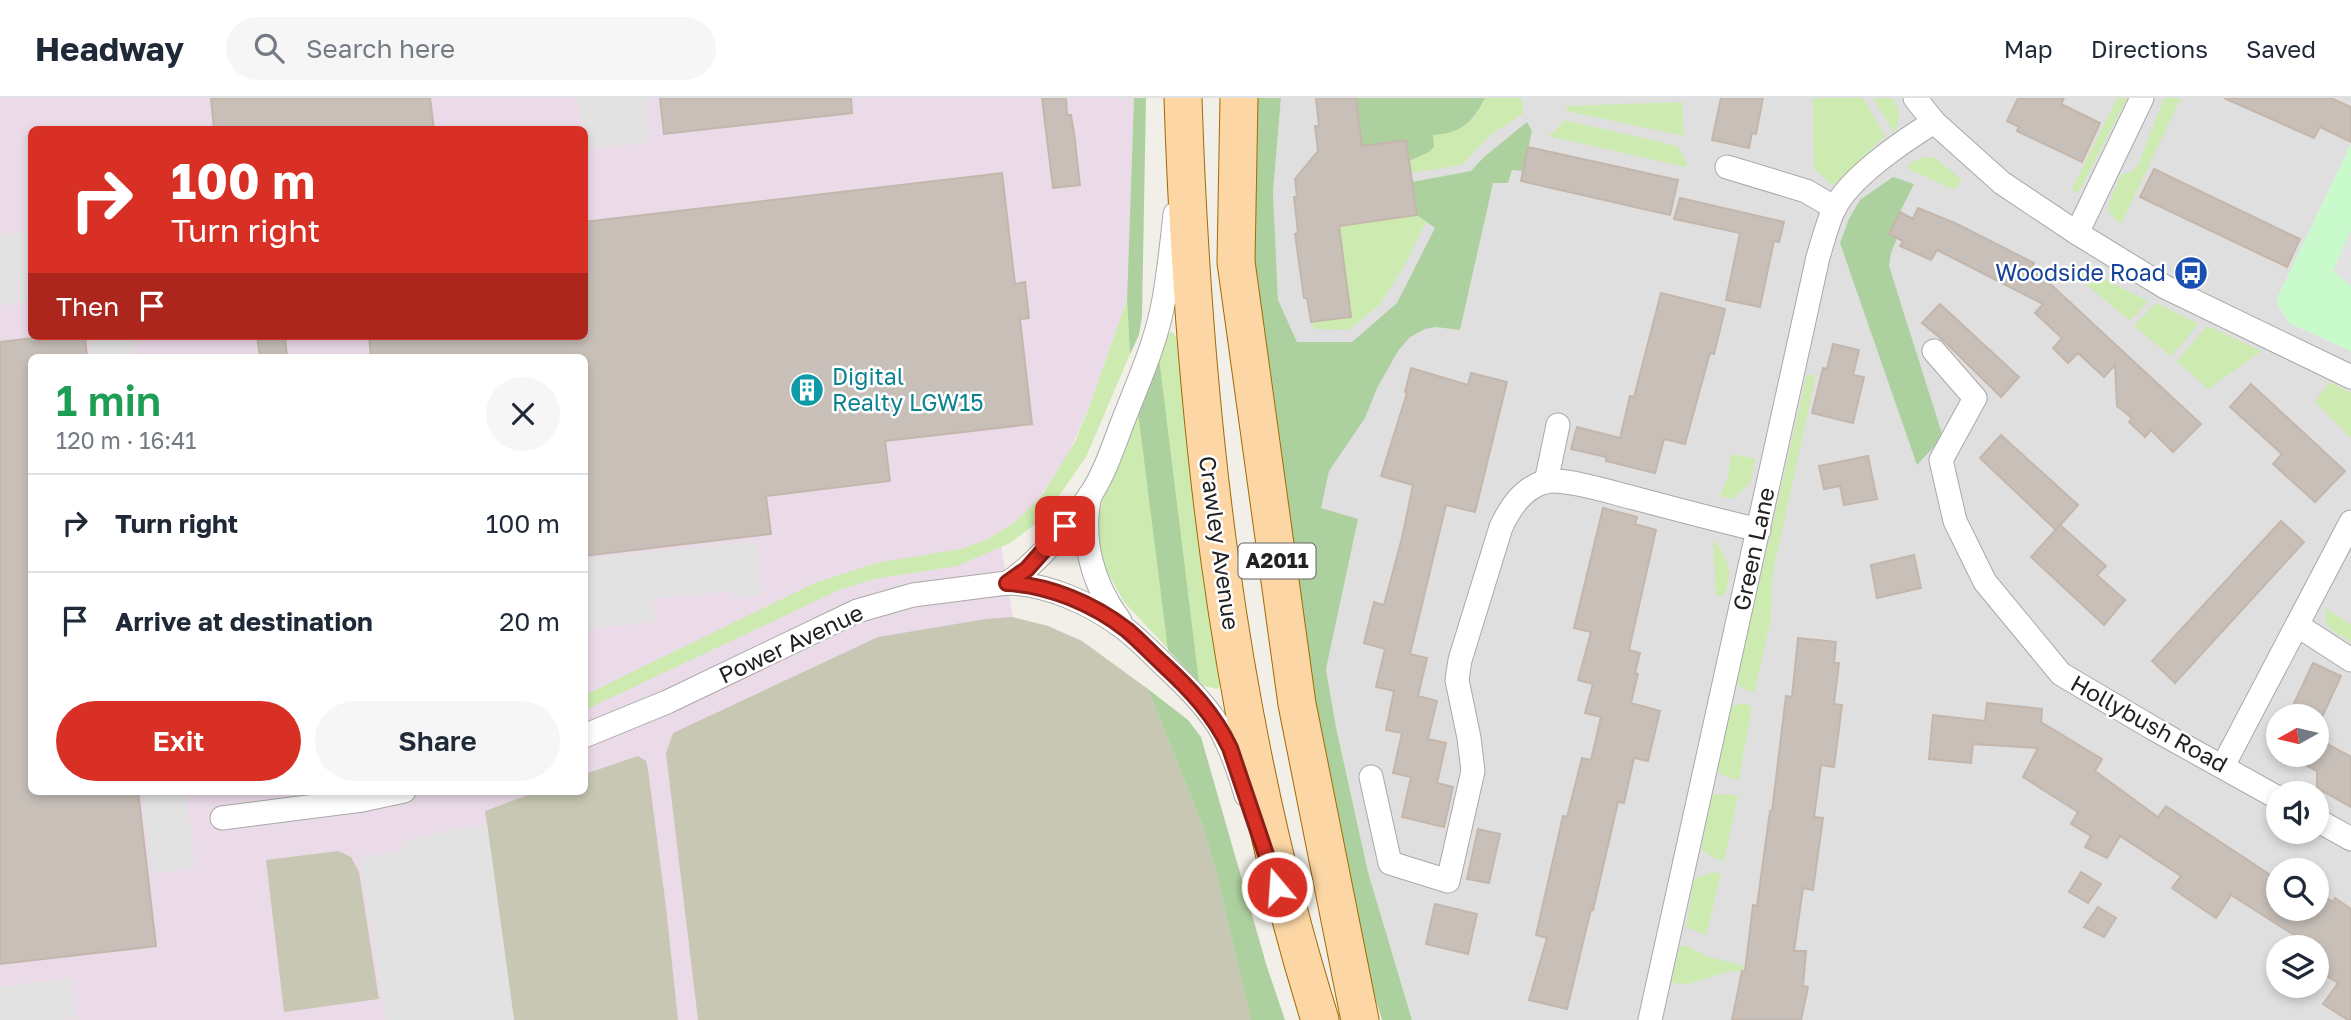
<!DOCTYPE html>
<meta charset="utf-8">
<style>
:root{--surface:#fff;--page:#f6f6f7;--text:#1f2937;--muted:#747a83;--line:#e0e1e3;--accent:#d93025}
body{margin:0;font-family:"Golos Text",sans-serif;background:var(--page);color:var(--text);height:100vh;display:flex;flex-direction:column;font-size:26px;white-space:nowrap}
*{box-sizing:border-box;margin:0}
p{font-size:23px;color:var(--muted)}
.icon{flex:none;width:38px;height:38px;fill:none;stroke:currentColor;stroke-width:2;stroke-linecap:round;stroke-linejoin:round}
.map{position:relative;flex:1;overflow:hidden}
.side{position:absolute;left:28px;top:256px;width:560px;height:441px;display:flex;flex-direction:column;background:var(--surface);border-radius:10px;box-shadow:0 4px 10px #0003}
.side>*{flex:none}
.hud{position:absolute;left:28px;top:28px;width:560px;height:214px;border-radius:10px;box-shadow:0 4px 10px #0003;background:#d93025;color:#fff;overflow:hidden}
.needle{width:46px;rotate:262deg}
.controls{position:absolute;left:2266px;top:606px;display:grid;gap:14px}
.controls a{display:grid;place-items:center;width:63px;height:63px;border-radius:50%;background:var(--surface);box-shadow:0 4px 10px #0003;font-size:35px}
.pin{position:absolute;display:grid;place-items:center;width:60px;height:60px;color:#fff;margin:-30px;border-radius:14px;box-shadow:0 4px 10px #0006}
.me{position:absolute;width:77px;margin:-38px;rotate:342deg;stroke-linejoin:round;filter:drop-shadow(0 0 5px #0008)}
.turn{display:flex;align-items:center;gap:24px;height:147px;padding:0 28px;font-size:32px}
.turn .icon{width:91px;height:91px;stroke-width:2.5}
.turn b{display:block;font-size:49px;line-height:60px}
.then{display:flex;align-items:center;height:66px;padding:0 28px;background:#0003;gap:14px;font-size:26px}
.round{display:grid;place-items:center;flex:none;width:74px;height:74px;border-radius:37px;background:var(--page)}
.overview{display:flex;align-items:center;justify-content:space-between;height:119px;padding:0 28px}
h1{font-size:42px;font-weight:600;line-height:52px;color:#1e9e55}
.action{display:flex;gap:14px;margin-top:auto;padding:14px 28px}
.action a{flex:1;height:80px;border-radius:42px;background:var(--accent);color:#fff;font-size:28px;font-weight:600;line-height:80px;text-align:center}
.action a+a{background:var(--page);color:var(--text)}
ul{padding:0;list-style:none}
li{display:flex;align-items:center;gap:21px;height:98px;padding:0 28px;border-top:2px solid var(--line)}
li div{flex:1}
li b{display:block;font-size:26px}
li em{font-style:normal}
header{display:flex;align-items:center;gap:42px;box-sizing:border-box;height:98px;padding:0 35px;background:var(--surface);border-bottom:2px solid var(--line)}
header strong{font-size:33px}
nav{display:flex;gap:38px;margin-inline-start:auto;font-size:24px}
.search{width:490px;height:63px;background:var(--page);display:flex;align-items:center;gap:18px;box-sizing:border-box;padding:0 24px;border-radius:38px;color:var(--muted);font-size:26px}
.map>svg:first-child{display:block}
.residential{fill:#e0dfdf;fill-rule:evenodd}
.industrial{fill:#ebdbe8;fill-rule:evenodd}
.construction{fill:#c7c7b4}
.grass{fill:#cdebb0}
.forest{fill:#add19e}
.park{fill:#c8facc}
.parking{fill:#e2e2e2}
.building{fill:#c7bfb8;stroke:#c4b6ab;stroke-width:2}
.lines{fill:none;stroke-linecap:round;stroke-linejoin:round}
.minor-casing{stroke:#a9a9a9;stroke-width:25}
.primary-casing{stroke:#a06b00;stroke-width:39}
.minor{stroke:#fff;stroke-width:23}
.primary{stroke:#fcd6a4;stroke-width:37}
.route-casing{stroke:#8d1f18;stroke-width:18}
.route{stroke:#d93025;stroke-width:12}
.labels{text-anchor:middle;stroke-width:5;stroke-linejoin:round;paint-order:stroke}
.shield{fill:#fff;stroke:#646464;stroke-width:2}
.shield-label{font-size:21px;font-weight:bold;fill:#222}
.transit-label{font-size:23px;fill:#164399;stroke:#fff;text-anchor:end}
.culture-label{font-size:23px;fill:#0d838f;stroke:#fff;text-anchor:start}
.street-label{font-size:23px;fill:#222;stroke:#fff}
</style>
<header>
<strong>Headway</strong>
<div class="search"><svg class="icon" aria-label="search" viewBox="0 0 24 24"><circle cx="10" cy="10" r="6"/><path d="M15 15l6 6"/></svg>Search here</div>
<nav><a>Map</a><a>Directions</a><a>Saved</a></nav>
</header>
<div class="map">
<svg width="2351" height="922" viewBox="0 0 2351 922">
<rect width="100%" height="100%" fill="#f2efe9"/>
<path class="residential" d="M1281,0H2351V46L2276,203L2289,225L2351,253V922H1412L1368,774L1336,629L1326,571L1278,202L1273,94ZM2278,618H2317V656H2278ZM2278,695H2317V733H2278ZM2278,772H2317V810H2278ZM2278,849H2317V887H2278Z"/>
<path class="industrial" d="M0,0H1134L1127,202L1088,312L1066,361L1033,408L1023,418L999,435L1013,519L1048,528L1082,543L1188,622L1252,922H0ZM32,32H584V238H32ZM32,259H584V693H32Z"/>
<g class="construction">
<polygon points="1012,519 1048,528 1082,543 1148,591 1204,731 1217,777 1251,922 698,922 666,655 673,635 878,539 986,521"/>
<polygon points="638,658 646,663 648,672 666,809 678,922 514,922 485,713 539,693 584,693 585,676"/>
<polygon points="338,753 351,759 359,774 379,901 284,914 266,762"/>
</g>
<g class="grass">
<polygon points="1485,0 1521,0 1524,15 1490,37 1462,67 1411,75 1409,63 1429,54 1433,37 1473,21"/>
<polygon points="1813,0 1863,0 1885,38 1833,88 1814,71"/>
<path d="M1873,0H1892C1902,12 1900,22 1894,35Z"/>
<polygon points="2117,0 2127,0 2085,82 2079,93 2075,94 2072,91"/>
<polygon points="2164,0 2181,0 2121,126 2109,115 2108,107 2121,77 2131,74 2139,66"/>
<polygon points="1682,4 1684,38 1567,13 1566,8"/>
<polygon points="1564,22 1678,48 1687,66 1686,69 1548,38 1559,29"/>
<polygon points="1925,59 1935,60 1962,82 1954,92 1907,70 1911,64"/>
<polygon points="1417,117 1426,124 1405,167 1380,206 1349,232 1315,231 1311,224 1350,218 1339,128"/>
<polygon points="2071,165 2148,203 2130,223 2067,170"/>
<polygon points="1127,202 1130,256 1086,359 1052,408 1038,424 1010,445 957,468 874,481 839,492 585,612 585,597 815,485 876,465 961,451 986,442 1014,425 1042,397 1075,344 1088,312"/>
<polygon points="2156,205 2199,226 2171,258 2134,228"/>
<polygon points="2207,228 2262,253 2208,291 2177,263"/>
<polygon points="1172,234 1178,241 1203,460 1221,586 1218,591 1203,588 1124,504 1105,470 1099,444 1098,423 1104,393 1164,237"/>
<polygon points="1807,277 1816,277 1772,479 1771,521 1754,595 1742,590 1736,585"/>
<polygon points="2330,284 2351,295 2351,340 2315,304"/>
<polygon points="1731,356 1756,361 1750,385 1732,401 1720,398 1727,382"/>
<path d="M1713,442C1728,458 1734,477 1724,498L1716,497Z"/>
<polygon points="2325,510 2351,527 2351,544 2333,533 2326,525"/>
<polygon points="1741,605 1752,608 1739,682 1725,678 1717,673 1729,610"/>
<polygon points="1729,696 1738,698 1724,763 1712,759 1701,751 1712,697"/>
<polygon points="1712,774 1721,776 1706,837 1686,829 1694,781"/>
<polygon points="1680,848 1688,848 1706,858 1744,868 1742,873 1725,874 1689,886 1671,885"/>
</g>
<g class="forest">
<polygon points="1134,0 1146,0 1142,219 1139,237 1130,256 1127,202"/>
<polygon points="1253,0 1281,0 1273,94 1278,202 1297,244 1352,244 1397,205 1435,130 1417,117 1412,84 1471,73 1484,59 1527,24 1532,33 1523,73 1512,72 1508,85 1493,85 1460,232 1436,229 1425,231 1410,239 1398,253 1377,290 1365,320 1329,373 1321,410 1358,421 1326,571 1336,629 1368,774 1412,922 1382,922 1360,849 1312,626 1254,202"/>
<path d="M1356,0H1485C1472,24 1463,35 1433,37L1434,49L1429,54L1409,63L1406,42L1362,48Z"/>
<polygon points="1893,79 1914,86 1889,136 1897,140 1891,155 1889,168 1943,339 1917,367 1840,145 1849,121 1860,102"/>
<polygon points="1158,252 1199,584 1168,552 1137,306"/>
<polygon points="1148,591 1188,622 1201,639 1267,869 1285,922 1251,922 1217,777 1204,731"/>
</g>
<polygon class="park" points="2351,46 2351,253 2289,225 2276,203"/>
<g class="parking">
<polygon points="578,0 646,0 651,44 585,52 584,32 581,31"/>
<polygon points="2351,131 2351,188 2333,173"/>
<polygon points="31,132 31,203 0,207 0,137"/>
<polygon points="89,238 133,238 135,259 91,259"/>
<polygon points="756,443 762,497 732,500 731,493 653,501 655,524 585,531 585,460"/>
<polygon points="142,693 186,693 195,770 151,775"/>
<polygon points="487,725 514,922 386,922 360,759 403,752 402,743"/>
<polygon points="71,880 76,920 57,922 0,922 0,889"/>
</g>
<g class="building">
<polygon points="211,0 430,0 434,32 214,32"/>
<polygon points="660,0 851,0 852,15 664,36"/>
<polygon points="1042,0 1066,0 1067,17 1071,17 1074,35 1080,87 1053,90"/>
<polygon points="1316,0 1356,0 1362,48 1406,42 1417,117 1339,128 1351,219 1311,224 1307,200 1304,200 1295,136 1298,135 1294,99 1297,99 1295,81 1318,53 1315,28 1319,28"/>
<polygon points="1721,0 1763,0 1756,36 1752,35 1749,50 1712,42"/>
<polygon points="2018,0 2064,0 2061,6 2100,25 2082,64 2017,33 2019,29 2007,23"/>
<polygon points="2224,0 2331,0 2351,9 2351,44 2320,29 2314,40"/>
<polygon points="1528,49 1678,82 1670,117 1521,83"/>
<polygon points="2154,71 2300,141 2287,169 2140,99"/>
<polygon points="1002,75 1015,186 1025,184 1029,220 1020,221 1032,326 885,343 890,383 766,398 771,436 584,458 584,259 371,259 369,238 584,238 584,124"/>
<polygon points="1680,100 1784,124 1779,144 1774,143 1760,209 1726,202 1740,135 1674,121"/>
<polygon points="1918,110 1957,126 2034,165 2032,169 2201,326 2173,354 2151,332 2145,339 2129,324 2132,320 2117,308 2115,267 2104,279 2078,255 2068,265 2053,250 2062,240 2035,215 2043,206 1937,152 1931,162 1900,148 1903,143 1889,136 1900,114 1913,121"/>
<polygon points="1661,195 1725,211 1714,256 1710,255 1685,346 1664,341 1655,375 1606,363 1606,359 1571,351 1577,329 1620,340 1630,298 1634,299"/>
<polygon points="1940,206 2019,279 2001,299 1945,244 1922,225"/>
<polygon points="50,238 85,238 87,259 32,259 32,693 138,693 156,848 0,866 0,244"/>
<polygon points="257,238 285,238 287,259 260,259"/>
<polygon points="1833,246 1859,252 1853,277 1864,279 1853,325 1812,315 1823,270 1827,271"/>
<polygon points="1411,270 1468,287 1471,275 1507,284 1475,414 1446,407 1410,556 1427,560 1418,598 1437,603 1428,641 1446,645 1437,685 1453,689 1444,729 1402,719 1411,679 1393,675 1402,635 1386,632 1394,593 1376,589 1385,551 1364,545 1374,504 1384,507 1402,440 1413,387 1381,378 1407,295 1405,294"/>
<polygon points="2251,286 2345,373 2315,404 2273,366 2282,356 2230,309"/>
<polygon points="2001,337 2078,407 2056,432 1980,360"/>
<polygon points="1868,358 1877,401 1844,407 1840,388 1824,391 1819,368"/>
<polygon points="1603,410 1637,419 1635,426 1656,432 1629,552 1640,555 1635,575 1638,576 1631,605 1660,613 1648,663 1634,660 1624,705 1618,704 1593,812 1591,811 1567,911 1529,902 1547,840 1536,837 1563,718 1567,719 1582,660 1591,662 1601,619 1585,615 1593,586 1578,582 1591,534 1574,530"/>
<polygon points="2281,423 2304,444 2175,585 2152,563"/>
<polygon points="2060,427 2106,468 2097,477 2125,502 2104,527 2031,459"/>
<polygon points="1914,457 1921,490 1877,500 1871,467"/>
<polygon points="1798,540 1836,544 1834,565 1839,565 1834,606 1842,607 1834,669 1821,667 1814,719 1823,720 1813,792 1803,790 1794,853 1806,853 1803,888 1808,889 1801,922 1732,922 1742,873 1745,873 1753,807 1757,808 1770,713 1772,713 1786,598 1792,599"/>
<polygon points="2313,565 2341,578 2317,630 2317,618 2288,618"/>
<polygon points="1987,605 2042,611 2041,624 2102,661 2095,673 2158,719 2166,708 2272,778 2277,769 2281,772 2278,772 2278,810 2317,810 2317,794 2333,804 2335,800 2351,811 2351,922 2348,922 2323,906 2338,885 2317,872 2317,849 2286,849 2294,837 2231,797 2216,820 2172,790 2181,778 2120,738 2107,760 2085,749 2091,738 2071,726 2078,714 2023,679 2038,650 1973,646 1971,665 1929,661 1933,617 1985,623"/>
<polygon points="2317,640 2351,659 2351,709 2317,690 2317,673 2284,656 2317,656"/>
<polygon points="1478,731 1500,736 1489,785 1467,781"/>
<polygon points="2081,774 2101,786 2088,805 2069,794"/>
<polygon points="1435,806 1477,816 1468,856 1426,846"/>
<polygon points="2098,809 2116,820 2104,839 2084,829"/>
</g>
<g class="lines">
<g class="minor-casing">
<g id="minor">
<polyline points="1915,0 1934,24 2002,85 2077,135 2165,189 2351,279"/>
<polyline points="1727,69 1806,93 1835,110"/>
<polyline points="2077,135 2142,0"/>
<polyline points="1934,253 1975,300 1941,362 1955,423 1985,484 2061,576 2156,632 2278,700"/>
<polyline points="1546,384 1558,327"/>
<path d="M1090,397C1080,442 1093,487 1120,523"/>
<path d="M1007,485C1035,468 1073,423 1091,396C1106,373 1115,343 1125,318C1140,280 1157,242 1164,201C1169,173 1172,145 1175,116"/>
<polyline points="2297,527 2351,562"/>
<path d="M584,638L667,604L857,513L913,497L1007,485C1049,486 1092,506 1125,531C1139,542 1152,555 1165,568C1184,586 1203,604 1218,627C1231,649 1239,673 1246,697"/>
<polyline points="2223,668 2351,424"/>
<path d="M1371,679L1390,765L1448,783L1473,673L1469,640L1457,582L1460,562L1501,429C1510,410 1522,391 1544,384C1564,379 1613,395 1634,400C1675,411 1717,422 1759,432"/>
<polyline points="222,720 362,702 404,693"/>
<polyline points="2317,722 2351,741"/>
<path d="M1650,922L1818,159C1823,143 1827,126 1834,111C1850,79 1903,43 1934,24"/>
</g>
</g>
<g class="primary-casing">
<g id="primary">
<path d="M1183,0C1193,311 1227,624 1320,922"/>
<polyline points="1239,0 1236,164 1297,606 1360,922"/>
</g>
</g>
<use href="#minor" class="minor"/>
<use href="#primary" class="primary"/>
</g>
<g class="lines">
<g class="route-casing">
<path id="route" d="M1065,428L1027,471L1007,485C1049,487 1094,506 1127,532C1139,542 1151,555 1163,566C1190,591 1214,616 1230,650L1277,789"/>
</g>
<use href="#route" class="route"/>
</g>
<defs>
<g id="bus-disc" transform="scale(1.75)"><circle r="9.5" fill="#1a4fb4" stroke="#fff"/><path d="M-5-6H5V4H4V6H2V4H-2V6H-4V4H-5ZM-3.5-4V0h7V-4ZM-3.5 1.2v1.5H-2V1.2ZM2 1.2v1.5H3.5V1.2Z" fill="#fff"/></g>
<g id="building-disc" transform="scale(1.75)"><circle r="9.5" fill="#0f9aa8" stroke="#fff"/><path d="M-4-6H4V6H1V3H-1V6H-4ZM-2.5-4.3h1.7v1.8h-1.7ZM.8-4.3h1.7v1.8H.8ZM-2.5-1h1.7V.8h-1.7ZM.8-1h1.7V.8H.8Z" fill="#fff"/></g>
</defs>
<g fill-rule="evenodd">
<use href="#bus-disc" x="2191" y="175"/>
<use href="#building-disc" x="807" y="292"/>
</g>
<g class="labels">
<rect class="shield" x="1238.5" y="445.5" width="77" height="35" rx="5"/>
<g class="shield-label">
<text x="1277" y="470">A2011</text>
</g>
<g class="transit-label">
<text x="2166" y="183">Woodside Road</text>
</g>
<g class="culture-label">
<text x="832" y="287">Digital<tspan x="832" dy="26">Realty LGW15</tspan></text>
</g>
<g class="street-label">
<text transform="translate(1219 445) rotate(82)" y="8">Crawley Avenue</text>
<text transform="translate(1754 451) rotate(-78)" y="8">Green Lane</text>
<text transform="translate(791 546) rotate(-25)" y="8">Power Avenue</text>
<text transform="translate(2149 626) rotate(29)" y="8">Hollybush Road</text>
</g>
</g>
</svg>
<div class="controls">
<a><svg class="needle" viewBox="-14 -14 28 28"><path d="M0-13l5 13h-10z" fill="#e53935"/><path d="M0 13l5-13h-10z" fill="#747a83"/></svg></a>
<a><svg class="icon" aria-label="sound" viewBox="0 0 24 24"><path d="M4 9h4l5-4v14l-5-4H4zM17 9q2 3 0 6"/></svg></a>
<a><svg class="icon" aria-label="search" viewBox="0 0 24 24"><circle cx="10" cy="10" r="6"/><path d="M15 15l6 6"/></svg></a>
<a><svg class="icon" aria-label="layers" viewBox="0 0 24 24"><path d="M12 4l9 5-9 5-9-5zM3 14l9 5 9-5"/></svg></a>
</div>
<div class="pin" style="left:1065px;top:428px;background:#d93025"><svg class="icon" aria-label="arrive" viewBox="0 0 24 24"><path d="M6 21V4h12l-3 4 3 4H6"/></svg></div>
<svg class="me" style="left:1277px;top:789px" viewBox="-20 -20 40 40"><circle r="17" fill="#d93025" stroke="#fff" stroke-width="3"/><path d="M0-11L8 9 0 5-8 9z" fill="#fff"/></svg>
<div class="hud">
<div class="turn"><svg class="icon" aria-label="right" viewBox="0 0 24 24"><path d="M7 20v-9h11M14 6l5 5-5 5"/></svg><div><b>100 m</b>Turn right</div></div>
<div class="then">Then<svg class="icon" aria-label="arrive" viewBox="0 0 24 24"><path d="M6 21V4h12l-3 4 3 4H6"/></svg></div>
</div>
<section class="side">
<div class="overview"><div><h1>1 min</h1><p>120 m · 16:41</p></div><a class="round"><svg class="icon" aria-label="close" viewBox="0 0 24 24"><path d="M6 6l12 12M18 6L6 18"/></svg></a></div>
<ul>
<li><svg class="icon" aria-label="right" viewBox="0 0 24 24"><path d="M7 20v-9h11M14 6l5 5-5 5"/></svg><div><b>Turn right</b></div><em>100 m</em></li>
<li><svg class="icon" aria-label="arrive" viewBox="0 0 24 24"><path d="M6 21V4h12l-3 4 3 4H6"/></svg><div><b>Arrive at destination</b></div><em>20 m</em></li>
</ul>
<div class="action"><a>Exit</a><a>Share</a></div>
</section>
</div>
